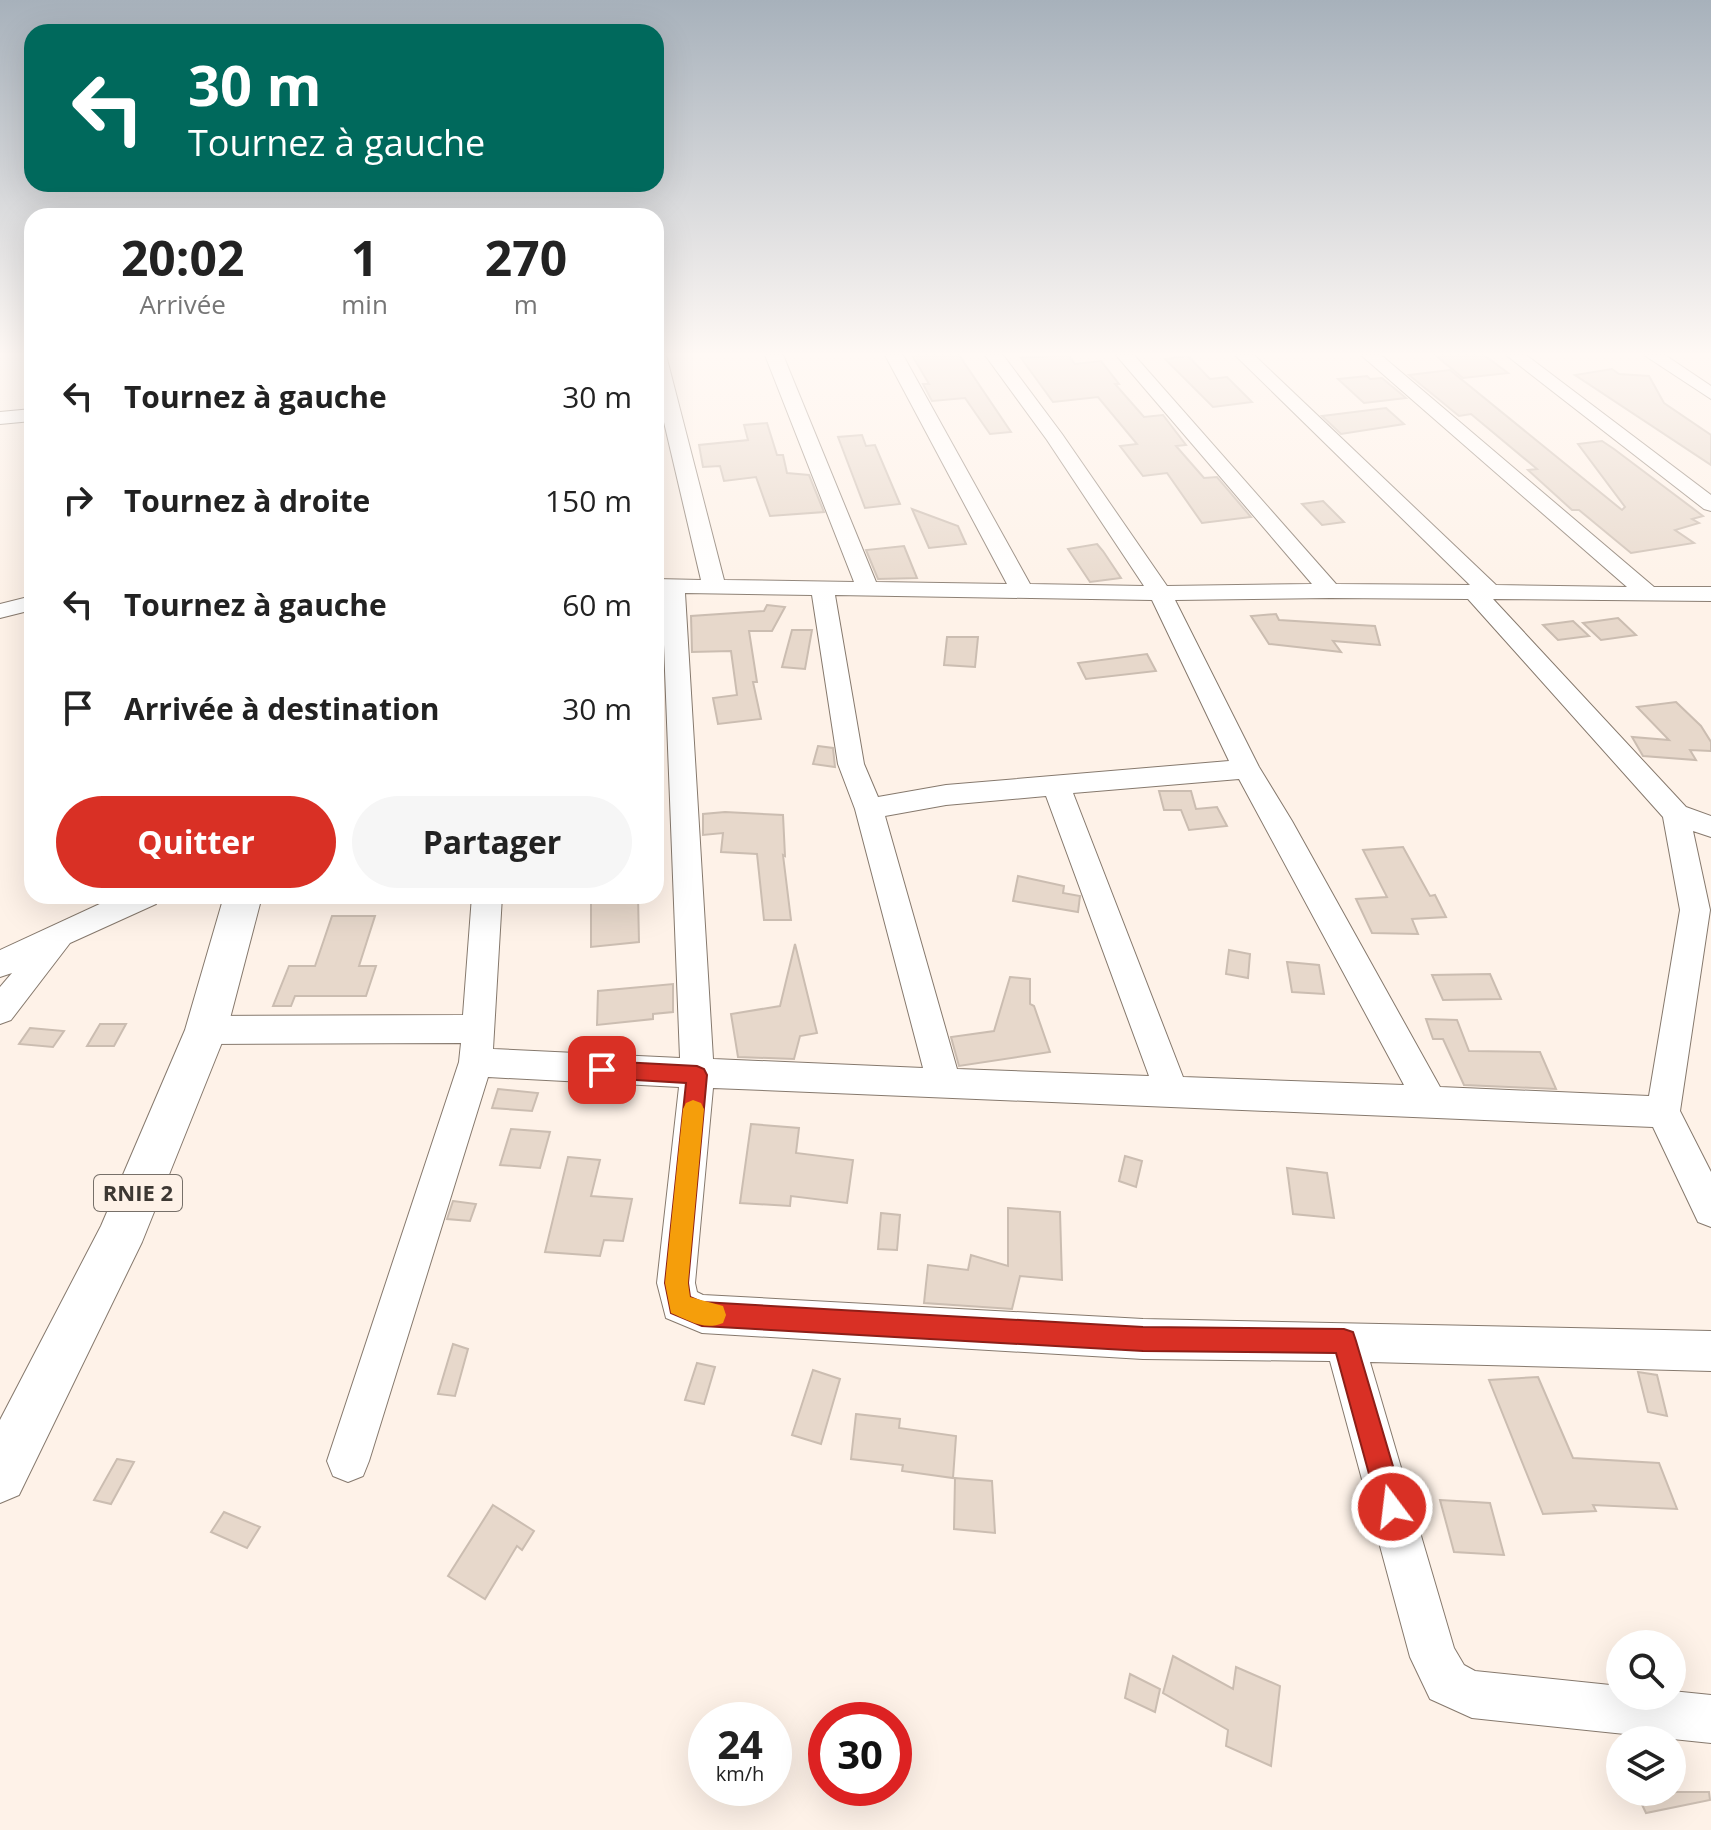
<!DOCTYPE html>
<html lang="fr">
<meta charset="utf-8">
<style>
:root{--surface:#fff;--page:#f6f6f6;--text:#222;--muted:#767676;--accent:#d93025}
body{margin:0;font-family:"Open Sans",sans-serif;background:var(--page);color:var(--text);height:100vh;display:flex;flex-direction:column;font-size:30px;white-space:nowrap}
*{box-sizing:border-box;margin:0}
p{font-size:26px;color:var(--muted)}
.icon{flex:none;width:44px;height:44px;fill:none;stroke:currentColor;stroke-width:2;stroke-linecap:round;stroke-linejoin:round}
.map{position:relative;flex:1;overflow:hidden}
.details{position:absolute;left:24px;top:208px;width:640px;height:696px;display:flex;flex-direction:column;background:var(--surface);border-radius:24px;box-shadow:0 8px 32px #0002}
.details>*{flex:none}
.top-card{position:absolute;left:24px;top:24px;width:640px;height:168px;border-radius:24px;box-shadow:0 8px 32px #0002;background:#00695c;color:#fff;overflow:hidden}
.buttons{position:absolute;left:1606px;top:1630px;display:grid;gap:16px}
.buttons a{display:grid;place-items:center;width:80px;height:80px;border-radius:50%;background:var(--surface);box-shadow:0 8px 32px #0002;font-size:40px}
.speed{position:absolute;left:688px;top:1702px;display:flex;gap:16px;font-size:40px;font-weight:700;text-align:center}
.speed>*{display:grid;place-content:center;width:104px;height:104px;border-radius:50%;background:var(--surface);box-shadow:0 8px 32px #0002;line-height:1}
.speed small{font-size:20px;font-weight:400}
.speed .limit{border:12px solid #d22;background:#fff;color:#111}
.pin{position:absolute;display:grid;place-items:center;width:68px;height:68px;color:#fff;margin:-34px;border-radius:16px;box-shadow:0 4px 12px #0006}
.me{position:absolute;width:88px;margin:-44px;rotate:345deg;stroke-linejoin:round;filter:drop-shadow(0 0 6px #0008)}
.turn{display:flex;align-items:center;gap:28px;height:168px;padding:0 32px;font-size:36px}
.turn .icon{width:104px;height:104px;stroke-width:2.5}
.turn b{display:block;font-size:56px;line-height:68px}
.eta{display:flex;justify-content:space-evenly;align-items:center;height:136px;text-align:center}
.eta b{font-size:48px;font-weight:700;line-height:56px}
.action{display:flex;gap:16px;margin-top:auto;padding:16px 32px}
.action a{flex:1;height:92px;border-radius:48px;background:var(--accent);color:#fff;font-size:32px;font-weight:700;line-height:92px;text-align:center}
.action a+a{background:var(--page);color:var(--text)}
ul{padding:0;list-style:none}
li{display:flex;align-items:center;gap:24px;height:104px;padding:0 32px}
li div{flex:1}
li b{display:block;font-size:30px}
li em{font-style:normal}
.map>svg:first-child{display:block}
.building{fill:#e7d8cb;stroke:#cbbdb1;stroke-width:2}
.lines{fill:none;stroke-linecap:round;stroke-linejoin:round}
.minor-casing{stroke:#86796d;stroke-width:2}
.major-casing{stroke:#86796d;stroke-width:2}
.minor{fill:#fff;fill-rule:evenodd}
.major{fill:#fff;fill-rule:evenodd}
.route{fill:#d93025;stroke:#8d1f18;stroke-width:2}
.slow{fill:#f59e0b}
.labels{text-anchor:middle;stroke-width:7;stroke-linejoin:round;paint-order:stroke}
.shield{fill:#fef2e8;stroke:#777069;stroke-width:2}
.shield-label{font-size:22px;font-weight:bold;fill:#3d3833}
</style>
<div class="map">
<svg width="1711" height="1830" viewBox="0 0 1711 1830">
<rect width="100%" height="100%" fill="#fef2e8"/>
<g class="building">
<polygon points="912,355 959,355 1011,432 990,434 965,398 932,401 923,384 929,384"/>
<polygon points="1068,355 1075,364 1101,361 1119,384 1115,384 1144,417 1163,415 1186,445 1176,446 1204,478 1217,477 1251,517 1202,523 1167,473 1143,476 1120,446 1137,444 1098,397 1053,402 1021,358"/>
<polygon points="1435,355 1484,355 1508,373 1463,378"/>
<polygon points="1188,356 1210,379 1227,377 1252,402 1213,407 1165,359"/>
<polygon points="1612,369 1619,374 1649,376 1664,403 1711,435 1711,465 1575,375"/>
<polygon points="1450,370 1622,510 1625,507 1578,444 1602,441 1614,449 1703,516 1692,519 1699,523 1675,530 1694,543 1631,553 1579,510 1572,510 1528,470 1537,469 1471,414 1459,416 1409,375"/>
<polygon points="1367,376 1370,379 1382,378 1406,398 1364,403 1338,379"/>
<polygon points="1386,408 1404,424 1341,434 1322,416"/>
<polygon points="767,423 777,455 783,455 787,473 809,475 824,512 770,516 756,477 724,481 720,466 703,467 699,445 748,440 744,425"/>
<polygon points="862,435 866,446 875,445 900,504 865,508 838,437"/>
<polygon points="1323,501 1344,522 1322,525 1302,504"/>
<polygon points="912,509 958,526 966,544 929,548"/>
<polygon points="1097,544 1103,551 1121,578 1090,582 1068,549"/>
<polygon points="904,546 917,578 878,579 866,550"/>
<polygon points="767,605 785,607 772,631 749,631 757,682 753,682 761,719 718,724 713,698 737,695 731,651 692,652 691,616 764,611"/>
<polygon points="1276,614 1279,620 1375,626 1380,645 1333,641 1341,652 1269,644 1251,616"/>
<polygon points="1618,618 1636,635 1601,640 1583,623"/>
<polygon points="1573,621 1589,636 1558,640 1543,625"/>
<polygon points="792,630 812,630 805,669 782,667"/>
<polygon points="947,637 978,637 975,667 944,665"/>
<polygon points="1147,654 1156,671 1086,679 1078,663"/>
<polygon points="1676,702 1701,726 1711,742 1711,751 1690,750 1696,760 1643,756 1632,737 1669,740 1637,707"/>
<polygon points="818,746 833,748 835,767 813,764"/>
<polygon points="1159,791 1191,791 1196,809 1217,807 1227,826 1189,830 1181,810 1164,810"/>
<polygon points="725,812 783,815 785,856 783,855 791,920 764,920 757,854 721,852 723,833 703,835 703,814"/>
<polygon points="1403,847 1430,896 1435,895 1446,917 1412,919 1418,934 1372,933 1356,899 1387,897 1363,850"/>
<polygon points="1018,876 1064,886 1063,893 1080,896 1078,912 1013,901"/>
<polygon points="591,896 638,896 639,942 591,947"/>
<polygon points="332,916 375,916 359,966 376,966 366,996 295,996 291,1006 273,1006 289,966 315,966"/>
<polygon points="795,944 817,1033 800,1036 794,1059 738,1057 731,1014 780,1006"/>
<polygon points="1229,950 1250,954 1248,978 1226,974"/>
<polygon points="1287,962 1319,965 1324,994 1292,992"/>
<polygon points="1490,974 1501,999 1443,1000 1432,975"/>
<polygon points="1010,977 1030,979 1030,1004 1034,1006 1050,1052 959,1066 951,1037 994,1031"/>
<polygon points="673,984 673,1012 653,1014 653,1019 597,1025 598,991"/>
<polygon points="1426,1019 1457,1020 1469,1051 1540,1052 1556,1089 1464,1085 1443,1039 1433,1039"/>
<polygon points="100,1024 126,1024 114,1046 87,1046"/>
<polygon points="30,1028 64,1031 53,1047 19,1044"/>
<polygon points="498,1089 538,1093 532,1111 492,1108"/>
<polygon points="751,1124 799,1128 796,1153 853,1160 847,1203 791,1196 790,1206 740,1203"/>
<polygon points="511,1129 550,1132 540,1168 500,1165"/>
<polygon points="1125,1156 1142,1161 1136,1187 1119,1181"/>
<polygon points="568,1157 600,1160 591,1196 632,1199 623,1241 604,1240 600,1256 545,1252"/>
<polygon points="1287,1168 1327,1173 1334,1218 1293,1214"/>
<polygon points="453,1201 476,1204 470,1221 447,1219"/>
<polygon points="1008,1208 1060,1212 1062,1280 1020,1276 1012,1309 924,1303 928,1265 968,1270 971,1255 1008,1266"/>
<polygon points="881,1213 900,1215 897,1250 878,1249"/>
<polygon points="453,1344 468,1349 455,1396 438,1394"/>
<polygon points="697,1363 715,1367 704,1404 685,1400"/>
<polygon points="813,1370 840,1379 821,1444 792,1435"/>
<polygon points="1638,1372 1657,1375 1667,1416 1648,1412"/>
<polygon points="1538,1377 1573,1458 1659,1463 1677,1509 1593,1505 1596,1511 1543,1514 1489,1380"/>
<polygon points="856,1414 900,1419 899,1428 956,1436 953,1478 902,1471 903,1465 851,1459"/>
<polygon points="117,1459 134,1462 111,1504 94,1500"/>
<polygon points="955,1478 992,1481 995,1533 954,1529"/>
<polygon points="1440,1500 1490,1503 1504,1555 1454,1552"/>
<polygon points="493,1505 534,1531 522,1550 517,1546 485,1599 448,1576"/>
<polygon points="224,1512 260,1527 247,1548 211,1532"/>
<polygon points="1173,1656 1233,1689 1236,1667 1280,1686 1271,1766 1226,1746 1228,1730 1163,1693"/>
<polygon points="1130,1674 1160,1689 1155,1712 1125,1698"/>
<polygon points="1636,1792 1709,1792 1710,1800 1646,1813"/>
</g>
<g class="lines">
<g class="minor-casing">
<g id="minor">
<path d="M656,355H666L724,580L854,582L765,355H783L876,582L1007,584L885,355H903L1030,584L1144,586L1047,440L985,355H1003L1062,434L1167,586L1312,584L1116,355H1134L1336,584L1470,585L1235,355H1254L1496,585L1627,587L1361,355H1381L1654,587H1711V601L1493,599L1686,807L1711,816V837L1693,831L1710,910L1680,1111L1711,1172V1227L1698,1222L1653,1127L713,1088L695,1283L697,1292L703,1295L1143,1319L1711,1331V1371L1370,1362L1454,1648L1464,1665L1475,1671L1620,1686V1696H1672V1691L1711,1695V1743L1472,1718L1430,1699L1410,1657L1330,1361L1143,1359L702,1333L666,1318L657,1283L679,1087L488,1077L369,1461L363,1476L348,1482L333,1476L327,1461L459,1062L461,1043L206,1044L194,1040L190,1030L194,1020L206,1016L463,1015L472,896H502L493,1049L680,1058L662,593H656V579L701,580L656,388ZM685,593L812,595L838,764L855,809L923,1068L713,1059ZM835,595L1152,600L1229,761L946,785L878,797L864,764ZM1330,598L1468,599L1663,817L1680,910L1649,1096L1440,1087L1292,821L1259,767L1175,600ZM1239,779L1404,1085L1183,1077L1073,793ZM1046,796L1149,1076L957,1069L885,816L946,805Z"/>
<polygon points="1506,355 1526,355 1711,495 1711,511 1704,509"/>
<polygon points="1644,355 1665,355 1711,386 1711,399"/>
<polygon points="32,409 32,421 0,424 0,412"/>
<polygon points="32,596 32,610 0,618 0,604"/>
<polygon points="117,896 161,896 156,904 70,943 11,1020 0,1024 0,987 12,973 0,977 0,950"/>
</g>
</g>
<g class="major-casing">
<polygon id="major" points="224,896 262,896 227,1030 142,1242 19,1495 0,1503 0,1420 101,1226 185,1030"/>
</g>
<use href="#minor" class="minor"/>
<use href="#major" class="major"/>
</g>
<linearGradient id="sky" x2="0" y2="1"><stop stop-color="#a7b1bb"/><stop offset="0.58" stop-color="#fff9f5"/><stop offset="1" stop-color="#fff9f5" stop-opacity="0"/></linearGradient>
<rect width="1711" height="611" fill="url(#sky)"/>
<polygon class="route" points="602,1061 697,1066 704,1069 707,1075 688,1283 690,1297 702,1302 1143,1327 1344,1329 1353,1332 1356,1341 1405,1507 1401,1516 1392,1520 1382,1516 1378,1507 1336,1353 1143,1351 702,1326 671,1313 665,1283 686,1083 602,1078 595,1076 592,1070 595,1063"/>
<path class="slow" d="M693,1100L701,1103L704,1109L688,1283L690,1297L723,1306L726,1315L723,1323C704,1331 688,1320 671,1313L665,1283L683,1109L686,1103Z"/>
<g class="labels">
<rect class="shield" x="94" y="1175" width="88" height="36" rx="6"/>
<g class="shield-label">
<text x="138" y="1201">RNIE 2</text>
</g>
</g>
</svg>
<div class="buttons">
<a><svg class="icon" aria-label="search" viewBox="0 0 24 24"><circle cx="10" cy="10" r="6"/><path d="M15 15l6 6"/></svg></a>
<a><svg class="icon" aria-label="layers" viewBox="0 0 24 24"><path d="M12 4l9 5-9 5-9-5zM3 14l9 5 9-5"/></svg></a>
</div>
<div class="speed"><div>24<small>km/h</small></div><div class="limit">30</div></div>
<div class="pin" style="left:602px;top:1070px;background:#d93025"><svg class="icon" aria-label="arrive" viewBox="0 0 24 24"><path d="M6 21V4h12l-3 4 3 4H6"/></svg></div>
<svg class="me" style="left:1392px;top:1507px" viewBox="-20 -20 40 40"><circle r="17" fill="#d93025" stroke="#fff" stroke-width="3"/><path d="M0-11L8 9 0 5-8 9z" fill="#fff"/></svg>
<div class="top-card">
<div class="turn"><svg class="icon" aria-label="left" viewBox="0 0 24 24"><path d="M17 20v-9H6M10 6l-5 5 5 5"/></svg><div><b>30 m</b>Tournez à gauche</div></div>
</div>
<section class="details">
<div class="eta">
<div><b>20:02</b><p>Arrivée</p></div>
<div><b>1</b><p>min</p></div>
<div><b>270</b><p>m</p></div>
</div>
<ul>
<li><svg class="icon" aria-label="left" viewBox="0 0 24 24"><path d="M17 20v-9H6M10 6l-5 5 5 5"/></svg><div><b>Tournez à gauche</b></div><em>30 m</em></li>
<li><svg class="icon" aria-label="right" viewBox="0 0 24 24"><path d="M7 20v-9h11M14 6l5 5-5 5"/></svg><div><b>Tournez à droite</b></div><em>150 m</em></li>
<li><svg class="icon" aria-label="left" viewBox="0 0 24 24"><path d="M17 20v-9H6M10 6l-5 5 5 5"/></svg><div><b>Tournez à gauche</b></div><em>60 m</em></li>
<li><svg class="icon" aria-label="arrive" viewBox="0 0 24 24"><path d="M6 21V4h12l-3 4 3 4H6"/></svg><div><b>Arrivée à destination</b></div><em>30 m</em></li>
</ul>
<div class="action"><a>Quitter</a><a>Partager</a></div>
</section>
</div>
